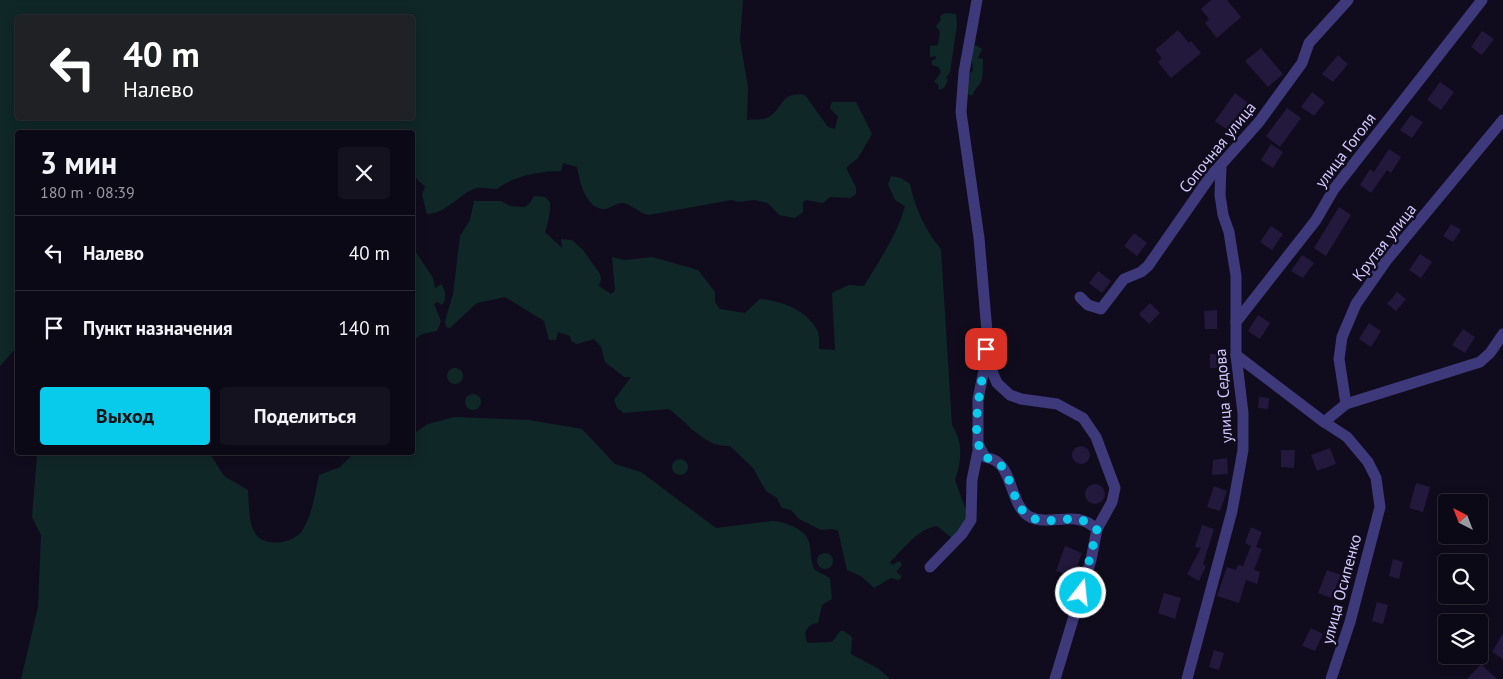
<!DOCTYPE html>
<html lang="ru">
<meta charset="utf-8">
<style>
:root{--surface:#0c0916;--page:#15121f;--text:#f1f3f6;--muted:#9a9aa1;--line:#2c2a35;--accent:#08caeb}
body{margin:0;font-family:"PT Sans",sans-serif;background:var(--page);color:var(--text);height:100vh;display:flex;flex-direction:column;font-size:19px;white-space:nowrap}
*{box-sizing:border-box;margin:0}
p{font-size:16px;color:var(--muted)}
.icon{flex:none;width:28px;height:28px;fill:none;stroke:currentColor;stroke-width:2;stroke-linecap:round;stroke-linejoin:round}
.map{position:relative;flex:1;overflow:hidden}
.panel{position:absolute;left:15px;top:130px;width:400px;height:325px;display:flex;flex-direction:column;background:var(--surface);border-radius:5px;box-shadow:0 2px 12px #0003,0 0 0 1px var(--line)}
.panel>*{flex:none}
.banner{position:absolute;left:15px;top:15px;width:400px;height:105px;border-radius:5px;box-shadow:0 2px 12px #0003,0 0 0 1px var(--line);background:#202124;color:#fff;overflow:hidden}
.needle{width:32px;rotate:318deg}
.tools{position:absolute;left:1438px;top:494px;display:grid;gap:10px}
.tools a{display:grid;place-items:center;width:50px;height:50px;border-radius:5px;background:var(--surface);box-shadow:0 2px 12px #0003,0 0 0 1px var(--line);font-size:25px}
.pin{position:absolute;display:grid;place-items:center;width:42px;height:42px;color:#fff;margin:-21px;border-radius:10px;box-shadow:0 2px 8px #0006}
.me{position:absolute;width:55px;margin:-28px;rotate:16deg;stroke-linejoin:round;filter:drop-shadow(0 0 4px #0008)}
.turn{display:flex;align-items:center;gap:18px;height:105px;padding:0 25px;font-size:22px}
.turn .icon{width:65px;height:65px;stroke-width:2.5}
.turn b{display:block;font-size:35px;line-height:42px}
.round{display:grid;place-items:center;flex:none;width:52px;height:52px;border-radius:5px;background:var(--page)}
.headline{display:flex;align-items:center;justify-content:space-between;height:85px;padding:0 25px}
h1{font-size:30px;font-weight:600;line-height:38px}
.cta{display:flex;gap:10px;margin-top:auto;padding:10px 25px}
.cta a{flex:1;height:58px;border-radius:5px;background:var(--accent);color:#111;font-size:20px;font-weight:600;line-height:58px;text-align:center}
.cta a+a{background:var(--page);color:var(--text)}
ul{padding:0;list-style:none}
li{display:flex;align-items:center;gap:15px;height:75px;padding:0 25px;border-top:1px solid var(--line)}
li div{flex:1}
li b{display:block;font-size:19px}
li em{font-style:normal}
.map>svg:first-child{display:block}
.green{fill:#102727;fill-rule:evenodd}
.building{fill:#22193d}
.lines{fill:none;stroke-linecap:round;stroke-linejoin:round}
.minor{stroke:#3e397b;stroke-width:11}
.route{stroke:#08caeb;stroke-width:9;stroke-dasharray:0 16.2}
.labels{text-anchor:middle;stroke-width:5;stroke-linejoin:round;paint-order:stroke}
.street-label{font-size:16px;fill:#d3cafd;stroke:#100c1d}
</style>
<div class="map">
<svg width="1503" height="679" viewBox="0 0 1503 679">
<rect width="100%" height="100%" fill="#100c1d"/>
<g class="green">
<path d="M0,0H743L740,40L748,87L747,120C752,119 758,120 763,119C783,115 778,90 805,95L828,127L835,129L838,117L830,108L832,102H856L872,134L858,158L846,168L856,187V194L850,198L830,197L823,203L806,200L803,202V212L795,218L779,215L768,203L754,200L738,202L732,200L648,215C639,213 633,205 623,203C617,202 611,208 605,209C586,210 579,180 577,167L563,163L561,171C541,171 513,176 497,189C491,189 483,187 477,188C459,193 447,214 427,214L422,195L425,186C407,176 412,151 412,132H18L17,347L0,366ZM18,18H412V118H18Z"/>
<polygon points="945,13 956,14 957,25 950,72 946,78 948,80 944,88 939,90 938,84 934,82 941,72 938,67 932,65 932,60 935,60 936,56 930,57 930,46 938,45 940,32 936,26 941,20 940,16"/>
<path d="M976,45L982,49L978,58L983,59C983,65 983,78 981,82C978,87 974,90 972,96L966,93L969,73L973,71L972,61L973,47Z"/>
<path d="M891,176L901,178L910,184C915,208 925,230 941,249L952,425C963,441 962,461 955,480L968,516L953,539L937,526C917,529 904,549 890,562L892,565L900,561L902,565L896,572L902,576L899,580L891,578L874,588L861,576L847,570L838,531L834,529L821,530L799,519L791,510L782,508L777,498L766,491L753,468L730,446C705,448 688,423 669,409L624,413L617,408L614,400L631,377H624L605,362L601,347L594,339L577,344L571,341L570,336L558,332L556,340H549L544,321L505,297L477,303L450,328L446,327L445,321L453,294L460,236L470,220L474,201H501L510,206L525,207L530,203L534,196L545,197L550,202C551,213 548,223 545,232L562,248L561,239L572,240L583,250L600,274L601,279L599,286L611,294L615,291L612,257L625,260L652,257L698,270L715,292V302L720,309L745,313L760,299C780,300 807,310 817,330C820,335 819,343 819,349L835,350L832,293L849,285L864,286C879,261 897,235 905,206L895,200L888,184Z"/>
<path d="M413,248L433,278L435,288L441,284C446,290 447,299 442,305L437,302L434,304L441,321L437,331L422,334L413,340Z"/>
<circle cx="455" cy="376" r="8"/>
<circle cx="473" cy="402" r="8"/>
<path d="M454,417L529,420L582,429L615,464L641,472L716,528L773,521C785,522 802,528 808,539C812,548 809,560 815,570L830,578L832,599L822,605L818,623C807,624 802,633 808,643L832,642L840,631H844L852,637L851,654L879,669L890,679H21L38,607L41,535L32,517L37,456L39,453L210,454L224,476L248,490C250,515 246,547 282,542C288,541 298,537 302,531C312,515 315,494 319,475L340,467L354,453L412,452L413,434L428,424Z"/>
<circle cx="680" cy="467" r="8"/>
<circle cx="825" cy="561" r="8"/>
</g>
<g class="building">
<polygon points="1211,0 1227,0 1241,17 1217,38 1205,23 1209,19 1201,9"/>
<polygon points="1178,30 1189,43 1191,41 1201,53 1171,78 1158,62 1162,58 1155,50"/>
<polygon points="1482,31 1494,39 1482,55 1471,47"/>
<polygon points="1261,48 1283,74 1268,87 1245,61"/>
<polygon points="1338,55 1348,64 1333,82 1322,74"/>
<polygon points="1440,82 1454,92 1441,110 1427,100"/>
<polygon points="1312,92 1325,102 1314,116 1301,107"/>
<polygon points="1235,93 1256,109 1236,136 1215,121"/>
<polygon points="1287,108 1301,118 1280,147 1266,136"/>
<polygon points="1411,115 1423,122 1412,138 1400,130"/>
<polygon points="1271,144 1283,152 1273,168 1261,160"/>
<polygon points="1389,149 1401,157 1391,173 1387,170 1371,193 1360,185 1370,169 1374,172"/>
<polygon points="1339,207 1351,215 1326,256 1314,248"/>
<polygon points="1451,224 1461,230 1453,242 1443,236"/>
<polygon points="1271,226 1283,234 1272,250 1260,242"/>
<polygon points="1134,233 1147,243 1137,256 1124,246"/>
<polygon points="1420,254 1432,262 1421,278 1409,270"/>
<polygon points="1302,255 1314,263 1303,278 1291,271"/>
<polygon points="1098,271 1111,281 1102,293 1089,283"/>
<polygon points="1397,292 1406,299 1396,311 1387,304"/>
<polygon points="1150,303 1160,313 1149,324 1139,314"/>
<polygon points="1217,310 1217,329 1205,329 1204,311"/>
<polygon points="1258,315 1270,323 1260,339 1248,331"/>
<polygon points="1369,323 1381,331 1371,347 1359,339"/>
<polygon points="1463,329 1475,337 1465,353 1452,345"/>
<rect x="1210" y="354" width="12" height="14"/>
<polygon points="1259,397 1269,398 1268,409 1258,408"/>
<circle cx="1081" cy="455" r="9"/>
<polygon points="1330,448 1336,464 1317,471 1311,455"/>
<polygon points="1281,450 1295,450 1294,468 1281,467"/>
<polygon points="1227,458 1228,474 1212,475 1213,460"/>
<polygon points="1416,483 1430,487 1423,512 1409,508"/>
<circle cx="1095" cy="494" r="10"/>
<polygon points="1214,486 1227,491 1220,511 1207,507"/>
<polygon points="1202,525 1214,529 1203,564 1206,566 1199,581 1187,574 1201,548 1195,547"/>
<polygon points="1251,527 1262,532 1256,547 1262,549 1254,570 1260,572 1257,584 1246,580 1239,603 1217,596 1227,567 1236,570 1238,565 1243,566 1251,546 1245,543"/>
<polygon points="1065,546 1082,553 1073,577 1056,571"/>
<polygon points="1393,559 1403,562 1399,579 1389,576"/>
<polygon points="1327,570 1341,575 1331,598 1318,593"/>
<polygon points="1164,593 1181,598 1175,619 1158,613"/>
<polygon points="1377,602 1388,605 1383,624 1372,621"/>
<polygon points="1311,628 1323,634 1315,651 1302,646"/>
<polygon points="1503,633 1503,659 1492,652"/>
<polygon points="1214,650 1224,653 1219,670 1209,667"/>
<polygon points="1481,664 1497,679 1467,679"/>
</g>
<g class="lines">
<g class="minor">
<polyline points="977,0 964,72 961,112 979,238 990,367 997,383 1010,395 1021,399 1057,404 1083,418 1096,437 1115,488 1112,502 1097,529 1091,560 1055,679"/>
<polyline points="1080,297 1088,305 1101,309 1124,279 1141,272 1148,266 1210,177 1259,122 1302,63 1309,43 1348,0"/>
<polyline points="1236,322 1316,220 1334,189 1482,0"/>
<polyline points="1236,355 1324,422 1347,437 1368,462 1376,478 1380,507 1350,622 1331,679"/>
<polyline points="1346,404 1339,359 1342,337 1356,304 1386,261 1503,120"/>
<polyline points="1324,422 1346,404 1480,362 1490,353 1503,334"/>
<path d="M978,444L985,457C989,458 993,459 996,461C1013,472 1011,507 1030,517C1051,527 1078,508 1097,530"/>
<polyline points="930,567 962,534 971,520 972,480 978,451 978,399 986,360"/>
<polyline points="1187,679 1232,511 1243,450 1243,413 1236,355 1236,276 1229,232 1223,215 1220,195 1221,166"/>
</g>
</g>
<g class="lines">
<path class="route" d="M986,349C985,376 966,436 985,457C989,459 993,459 996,461C1013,472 1011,506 1030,517C1051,528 1078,508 1097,530L1081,593"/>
</g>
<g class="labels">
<g class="street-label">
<text transform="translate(1217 147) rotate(-51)" y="6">Сопочная улица</text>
<text transform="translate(1345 150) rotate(-53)" y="6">улица Гоголя</text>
<text transform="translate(1384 242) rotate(-52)" y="6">Крутая улица</text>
<text transform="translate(1223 396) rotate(-94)" y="6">улица Седова</text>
<text transform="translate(1341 589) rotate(-75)" y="6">улица Осипенко</text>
</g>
</g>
</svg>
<div class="tools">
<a><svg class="needle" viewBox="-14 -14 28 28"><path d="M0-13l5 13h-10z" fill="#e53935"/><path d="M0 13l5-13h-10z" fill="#9a9aa1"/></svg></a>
<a><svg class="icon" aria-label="search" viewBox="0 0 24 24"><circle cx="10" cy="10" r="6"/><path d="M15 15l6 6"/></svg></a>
<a><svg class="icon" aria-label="layers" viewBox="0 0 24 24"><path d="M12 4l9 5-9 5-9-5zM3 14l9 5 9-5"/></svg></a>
</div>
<div class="pin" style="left:986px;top:349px;background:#d93025"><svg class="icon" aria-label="arrive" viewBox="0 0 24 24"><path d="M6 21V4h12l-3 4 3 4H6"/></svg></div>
<svg class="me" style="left:1081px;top:593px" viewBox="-20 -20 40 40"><circle r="17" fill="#08caeb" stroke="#fff" stroke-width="3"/><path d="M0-11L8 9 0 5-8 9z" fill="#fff"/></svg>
<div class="banner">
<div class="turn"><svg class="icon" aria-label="left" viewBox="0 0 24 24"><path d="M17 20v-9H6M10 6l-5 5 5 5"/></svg><div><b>40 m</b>Налево</div></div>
</div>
<section class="panel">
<div class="headline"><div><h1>3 мин</h1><p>180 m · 08:39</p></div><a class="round"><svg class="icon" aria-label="close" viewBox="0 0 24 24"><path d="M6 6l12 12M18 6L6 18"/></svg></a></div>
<ul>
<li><svg class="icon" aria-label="left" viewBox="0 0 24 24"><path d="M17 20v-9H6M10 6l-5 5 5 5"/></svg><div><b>Налево</b></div><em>40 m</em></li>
<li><svg class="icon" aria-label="arrive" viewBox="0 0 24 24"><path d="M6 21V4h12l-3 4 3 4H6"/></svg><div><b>Пункт назначения</b></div><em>140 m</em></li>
</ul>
<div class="cta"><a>Выход</a><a>Поделиться</a></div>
</section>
</div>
